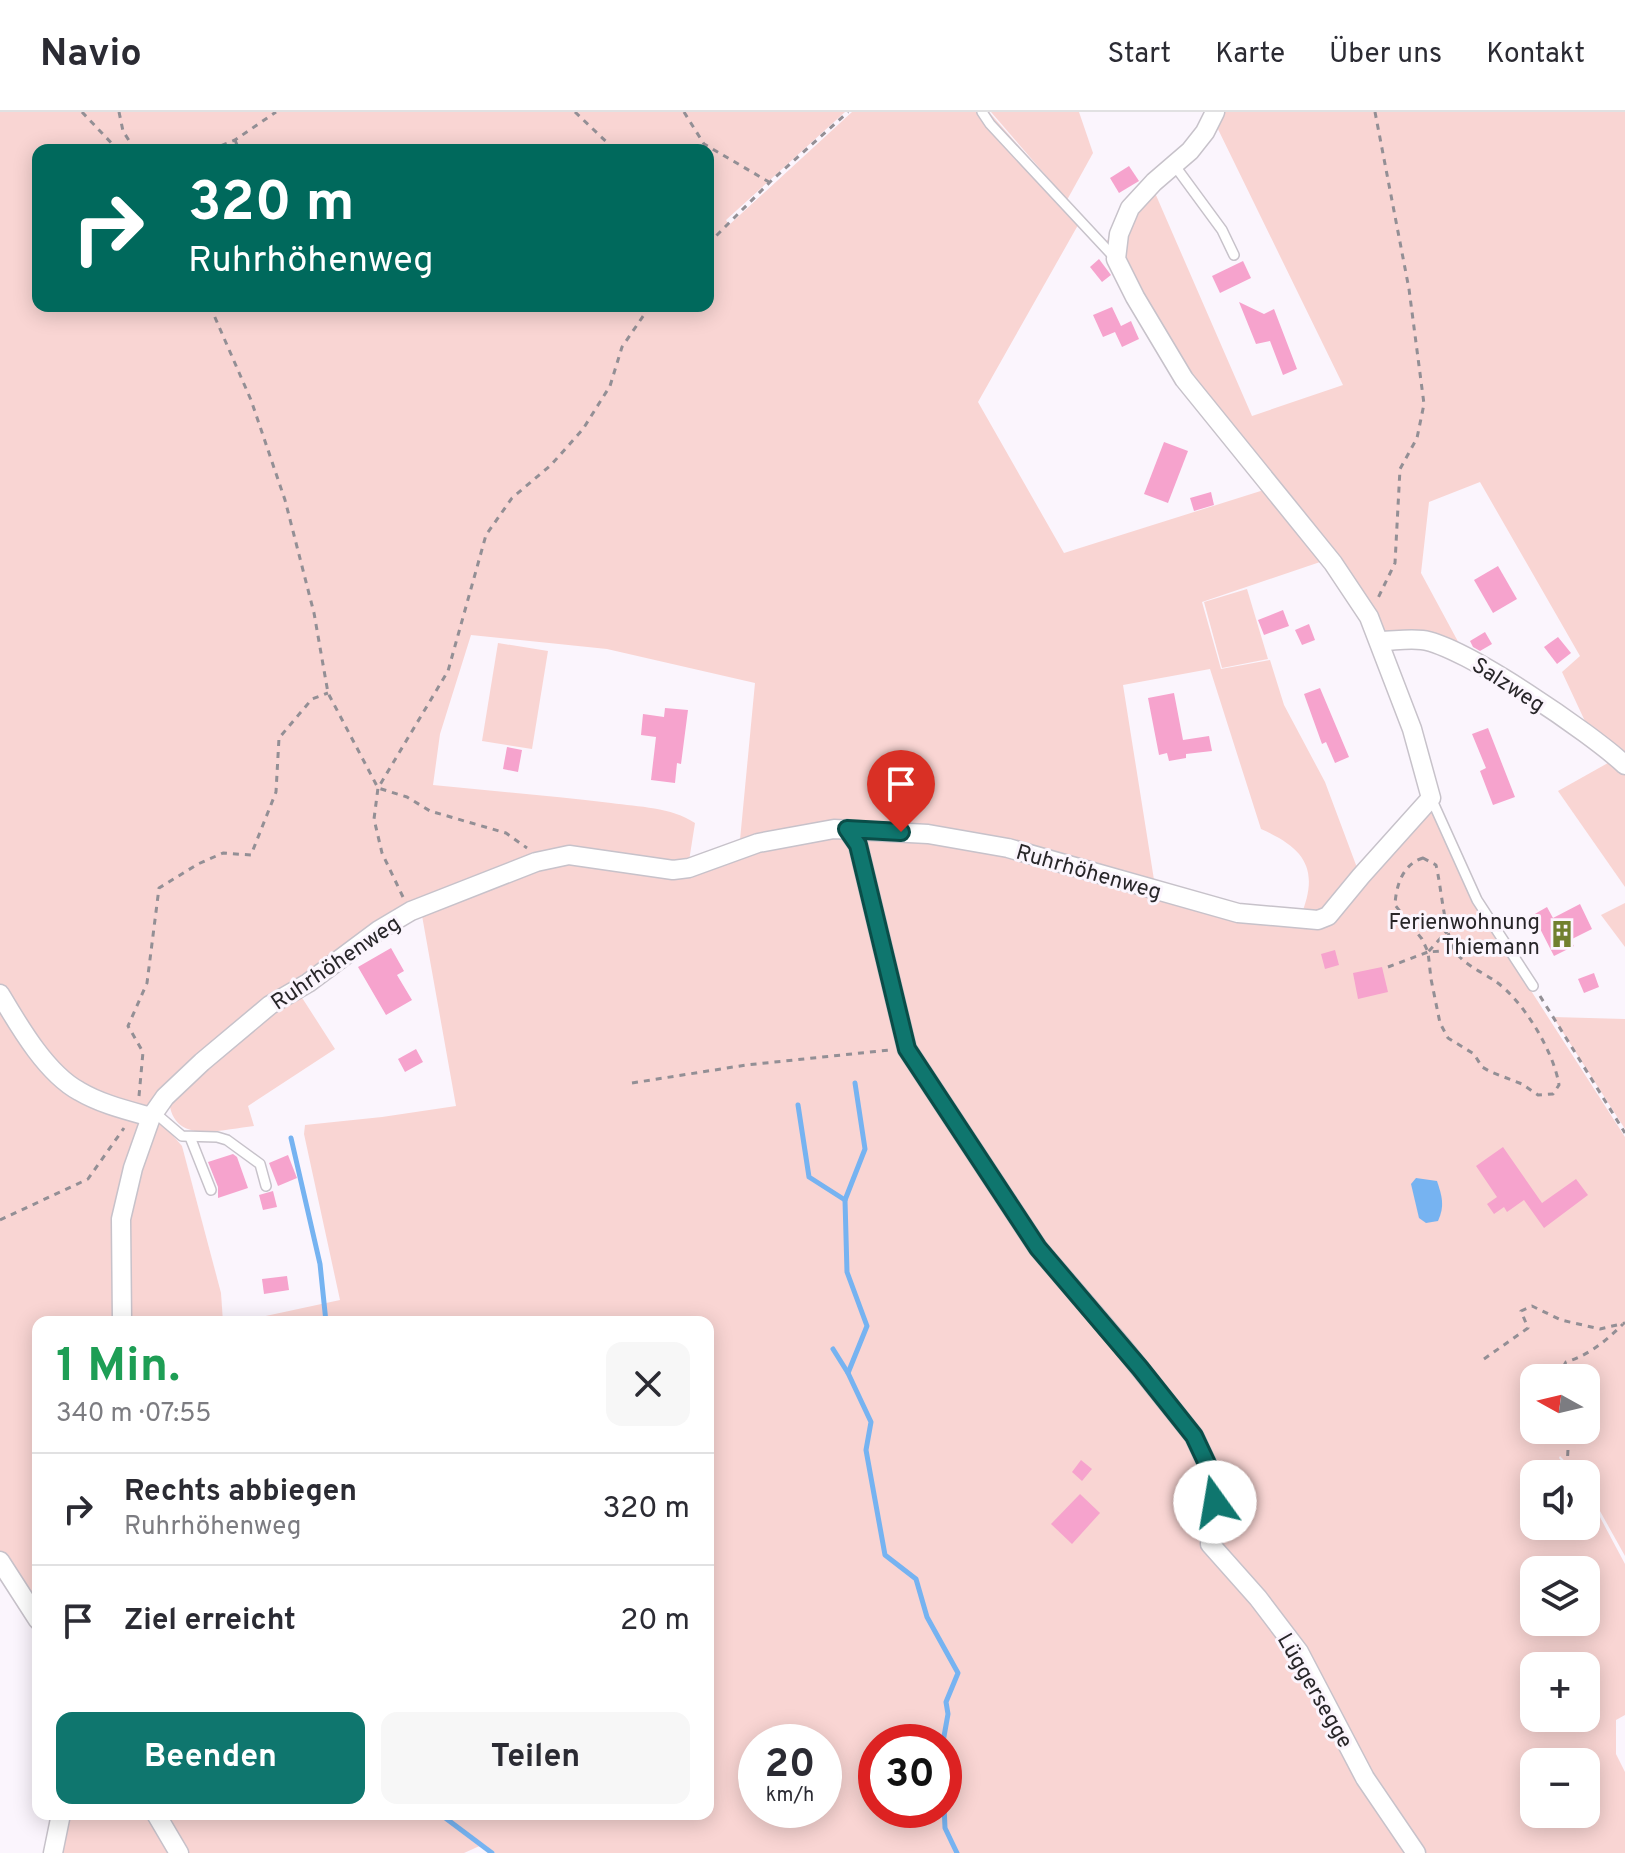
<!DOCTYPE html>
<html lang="de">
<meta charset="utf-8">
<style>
:root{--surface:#fff;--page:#f7f7f7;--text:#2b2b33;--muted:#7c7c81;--line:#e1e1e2;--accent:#0f766e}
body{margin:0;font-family:Overpass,sans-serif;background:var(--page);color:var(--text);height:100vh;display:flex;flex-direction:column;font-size:30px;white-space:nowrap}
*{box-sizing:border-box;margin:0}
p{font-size:26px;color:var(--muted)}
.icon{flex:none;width:44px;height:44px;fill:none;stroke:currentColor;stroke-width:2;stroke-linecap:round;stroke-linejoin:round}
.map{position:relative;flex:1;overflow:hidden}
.side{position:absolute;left:32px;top:1204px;width:682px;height:504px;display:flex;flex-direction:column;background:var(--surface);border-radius:16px;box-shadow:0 4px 20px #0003}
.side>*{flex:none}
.top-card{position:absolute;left:32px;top:32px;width:682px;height:168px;border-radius:16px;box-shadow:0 4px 20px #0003;background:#00695c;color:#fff;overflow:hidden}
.needle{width:52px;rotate:278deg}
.controls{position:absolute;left:1520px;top:1252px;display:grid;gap:16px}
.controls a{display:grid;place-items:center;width:80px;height:80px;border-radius:16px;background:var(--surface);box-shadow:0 4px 20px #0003;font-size:40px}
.speed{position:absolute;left:738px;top:1612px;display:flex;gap:16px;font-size:40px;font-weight:700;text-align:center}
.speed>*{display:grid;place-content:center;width:104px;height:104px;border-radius:50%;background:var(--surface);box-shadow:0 4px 20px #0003;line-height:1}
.speed small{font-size:20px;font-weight:400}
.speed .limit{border:12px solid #d22;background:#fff;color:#111}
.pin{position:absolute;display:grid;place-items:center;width:68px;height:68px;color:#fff;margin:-82px -34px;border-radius:50% 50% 50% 0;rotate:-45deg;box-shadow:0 0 8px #0007}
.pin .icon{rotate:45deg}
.me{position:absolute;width:88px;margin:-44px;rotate:347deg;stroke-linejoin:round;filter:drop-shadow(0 0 6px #0008)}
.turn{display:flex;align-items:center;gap:28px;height:168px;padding:0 24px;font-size:36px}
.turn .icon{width:104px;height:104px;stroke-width:2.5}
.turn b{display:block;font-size:56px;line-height:68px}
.round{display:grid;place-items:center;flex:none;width:84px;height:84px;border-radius:16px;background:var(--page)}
.summary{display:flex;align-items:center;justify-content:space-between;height:136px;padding:0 24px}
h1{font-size:48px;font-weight:700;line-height:60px;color:#1e9e55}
.action{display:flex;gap:16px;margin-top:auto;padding:16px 24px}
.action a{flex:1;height:92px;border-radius:16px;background:var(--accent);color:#fff;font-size:32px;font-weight:700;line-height:92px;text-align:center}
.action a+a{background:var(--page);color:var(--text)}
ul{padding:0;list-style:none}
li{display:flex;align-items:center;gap:24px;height:112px;padding:0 24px;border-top:2px solid var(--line)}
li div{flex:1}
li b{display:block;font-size:30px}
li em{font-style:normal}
header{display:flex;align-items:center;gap:48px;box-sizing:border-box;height:112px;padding:0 40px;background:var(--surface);border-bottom:2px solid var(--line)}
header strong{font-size:38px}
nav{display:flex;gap:44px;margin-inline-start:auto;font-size:28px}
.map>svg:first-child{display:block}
.green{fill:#f9d5d3;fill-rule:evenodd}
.water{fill:#76b3f1}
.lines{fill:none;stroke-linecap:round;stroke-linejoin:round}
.stream{stroke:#76b3f1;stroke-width:5}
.building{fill:#f6a3cd}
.lane-casing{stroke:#c7c2ca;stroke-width:12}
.street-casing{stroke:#c7c2ca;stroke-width:21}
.path{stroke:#938f95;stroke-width:3;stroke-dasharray:6 6;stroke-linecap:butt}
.lane{stroke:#fff;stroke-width:9}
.street{stroke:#fff;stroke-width:18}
.route-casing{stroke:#0a4d48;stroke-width:20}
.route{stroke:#0f766e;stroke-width:14}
.labels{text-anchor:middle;stroke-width:6;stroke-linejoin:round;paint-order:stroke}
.street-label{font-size:22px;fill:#282629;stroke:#fbf5fd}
.poi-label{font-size:22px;fill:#282629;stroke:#fbf5fd;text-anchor:end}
</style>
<header>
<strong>Navio</strong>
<nav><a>Start</a><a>Karte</a><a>Über uns</a><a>Kontakt</a></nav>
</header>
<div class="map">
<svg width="1625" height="1741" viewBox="0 0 1625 1741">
<rect width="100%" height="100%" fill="#fbf5fd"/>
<g class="green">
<path d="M0,0H845L726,108L729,113L852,0H989L1082,106L978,290L1064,441L1267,377L1326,448L1202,490L1221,557L1270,548L1284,593L1325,670L1359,761L1325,803L1300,806C1320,758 1306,737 1261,717L1210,557L1123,573L1155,774L928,719L740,728L755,571L607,537L471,523L440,622L433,673C493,679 552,684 611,691C639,695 671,695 695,711L689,749L676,753L567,740L409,797L163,984L131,1055L119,1210H38V1504L0,1445ZM38,38H708V194H38Z"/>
<polygon points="991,0 1079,0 1093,41 1067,88"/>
<polygon points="1216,0 1625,0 1625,649 1591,622 1562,560 1580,544 1480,370 1429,390 1421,461 1462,537 1380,526 1186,265 1106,130 1137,87 1152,74 1252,304 1343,273 1214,9"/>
<polygon points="1247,477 1268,547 1222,556 1204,490"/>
<polygon points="498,531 548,539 532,637 482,629"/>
<polygon points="1615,647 1625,656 1625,775 1558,679"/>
<path d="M1432,695L1474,790L1625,1025V1444L1586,1374V1362H1577L1560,1344L1559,1346L1573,1362H1534V1414H1586V1379L1625,1452V1603L1616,1608V1642L1625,1660V1741H1418L1299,1538L1238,1462L1217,1423L1221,1371L1175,1301L1215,1376L1207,1424L1297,1542L1321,1608L1414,1741H495L484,1732L464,1741H182L160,1702H708V1210H238L340,1188L304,1022L305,1013L382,1005L456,994L421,798L561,747L678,761L732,742L840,720L1008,739L1245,806L1329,807ZM1534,1266H1586V1318H1534ZM1534,1458H1586V1510H1534ZM1534,1554H1586V1606H1534ZM756,1630H824V1698H756ZM876,1630H944V1698H876ZM1534,1650H1586V1702H1534Z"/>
<polygon points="1625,791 1625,835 1601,803"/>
<path d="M299,881L335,937L248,994L254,1014C222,1017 171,1035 169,986L243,921Z"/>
<polygon points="1553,905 1625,907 1625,1017"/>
<polygon points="154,1002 182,1034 221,1181 223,1210 126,1210 123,1106"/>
<polygon points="65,1702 153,1702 176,1741 57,1741"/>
</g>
<path class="water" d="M1416,1066L1437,1069C1442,1084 1445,1094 1438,1109L1426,1111L1419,1106L1411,1072Z"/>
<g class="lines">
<g class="stream">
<polyline points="855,971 865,1037 845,1088 847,1160 867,1214 848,1261 871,1310 866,1338 885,1443 916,1467 927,1505 958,1561 946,1590 948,1602 943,1630"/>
<polyline points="798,993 809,1065 845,1088"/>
<polyline points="291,1026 320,1152 326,1210"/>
<polyline points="833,1237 848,1261"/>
<polyline points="944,1693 945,1716 957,1741"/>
<polyline points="440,1702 492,1741"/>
</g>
</g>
<g class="building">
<polygon points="1129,54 1139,69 1119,81 1110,66"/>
<polygon points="1099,147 1111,163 1102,170 1090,155"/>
<polygon points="1243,149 1251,166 1220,181 1212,164"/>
<polygon points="1239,190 1264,202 1274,197 1297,257 1283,263 1270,229 1256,232"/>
<polygon points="1112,195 1121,214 1131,209 1139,227 1122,235 1115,220 1103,225 1093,203"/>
<polygon points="1164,330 1188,339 1168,391 1144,382"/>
<polygon points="1211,380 1214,393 1194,399 1190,386"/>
<polygon points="1498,454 1517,487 1493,501 1474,468"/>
<polygon points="1283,498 1289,514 1264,523 1258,508"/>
<polygon points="1309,512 1315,528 1302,533 1295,518"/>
<polygon points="1485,520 1492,532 1480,539 1473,535 1470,529"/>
<polygon points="1558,525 1571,541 1557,552 1544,535"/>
<polygon points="1320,576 1349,645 1335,651 1326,630 1322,632 1304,582"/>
<polygon points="1174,581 1183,628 1209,624 1212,639 1186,642 1186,646 1169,649 1167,641 1159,643 1148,586"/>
<polygon points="665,596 688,598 681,652 677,651 675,671 651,668 656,625 641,623 643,602 664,605"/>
<polygon points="1488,616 1515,685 1493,693 1480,659 1486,656 1472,622"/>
<polygon points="507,635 522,638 518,660 503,657"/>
<polygon points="1580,792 1592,817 1570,828 1574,834 1554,844 1533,803 1547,795 1553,806"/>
<polygon points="391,836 404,859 397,863 412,888 386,903 358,855"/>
<polygon points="1335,838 1339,853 1325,857 1321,842"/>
<polygon points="1382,855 1388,880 1358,887 1353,861"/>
<polygon points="1594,861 1599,875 1584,881 1578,867"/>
<polygon points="416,937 423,950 405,960 398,947"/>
<polygon points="1503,1035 1542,1091 1576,1067 1588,1083 1544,1116 1524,1088 1507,1100 1504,1095 1494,1102 1487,1092 1497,1085 1476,1054"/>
<polygon points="233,1042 237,1045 248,1076 218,1086 218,1075 208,1050"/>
<polygon points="288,1043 297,1066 278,1074 269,1051"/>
<polygon points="273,1079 277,1095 263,1098 259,1083"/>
<polygon points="287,1164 289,1178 264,1182 262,1167"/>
<polygon points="1081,1348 1092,1357 1082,1369 1072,1360"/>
<polygon points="1080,1382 1100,1401 1072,1432 1051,1412"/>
</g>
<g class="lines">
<g class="lane-casing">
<g id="lane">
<polyline points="982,0 990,12 1114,145"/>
<polyline points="1175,54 1222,118 1234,143"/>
<polyline points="1431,686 1477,788 1533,874"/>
<polyline points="154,1000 182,1024 217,1025 227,1028 260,1052 266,1074"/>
<polyline points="190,1025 211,1078"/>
</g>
</g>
<g class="street-casing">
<g id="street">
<path d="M1379,529C1393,529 1408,526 1422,528C1463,533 1592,622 1625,653"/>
<polyline points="847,717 858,733 907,937 1038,1136 1122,1234 1194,1324 1217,1373 1210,1432 1258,1486 1299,1540 1365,1666 1416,1741"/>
<path d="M0,882C19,914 46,961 79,979C101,992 126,998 151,1005"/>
<polyline points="122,1210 121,1107 133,1056 151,1005 165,985 202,950 270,893 308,871 379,818 411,799 536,750 569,743 673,758 689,756 758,731 834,717 928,722 1008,736 1238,801 1318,808 1328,804 1361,764 1431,686 1412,617 1369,505 1333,451 1184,267 1135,185 1116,147 1119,122 1130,96 1154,70 1190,39 1205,20 1215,0"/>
<polyline points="0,1449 38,1508"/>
<polyline points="156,1702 179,1741"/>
<polyline points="53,1741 61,1702"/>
</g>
</g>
<g class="path">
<polyline points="82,0 118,38"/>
<polyline points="119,0 123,19 135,38"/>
<polyline points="575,0 615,38"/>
<polyline points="684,0 704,32 769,70"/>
<polyline points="1375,0 1409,177 1424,292 1417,326 1400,357 1395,451 1378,486"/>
<polyline points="235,28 239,38"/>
<polyline points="210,38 235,28 276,0"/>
<polyline points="708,132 770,70 848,0"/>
<polyline points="210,194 251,288 285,388 314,501 328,581 378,676 407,685 430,699 506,721 527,736"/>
<path d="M1423,746L1436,753C1441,773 1445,824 1455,839C1463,852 1482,860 1495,869C1523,888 1554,940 1559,973L1553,982L1538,983L1522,972L1491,960L1482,955L1474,942L1448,926L1440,911L1431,867L1428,840L1422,827L1395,793C1396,773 1403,752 1423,746Z"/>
<polyline points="403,785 382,741 374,707 378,676 448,559 486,423 512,386 551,353 583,317 610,274 622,235 650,194"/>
<polyline points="1449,817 1428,840 1454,838"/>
<polyline points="1388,855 1428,840"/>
<polyline points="1540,884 1625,1021"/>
<polyline points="632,971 746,953 890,938"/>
<polyline points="139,984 143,940 128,914 147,871 159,776 198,752 223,741 251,743 276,680 279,626 312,587 328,581"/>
<polyline points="0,1108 88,1067 124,1016"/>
<polyline points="1484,1247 1528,1216 1521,1199 1532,1194 1561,1208 1600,1217 1625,1211"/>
<path d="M1565,1266L1562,1257L1566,1250C1589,1243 1606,1229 1623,1212"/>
<polyline points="1567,1356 1569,1318"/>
</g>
<use href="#lane" class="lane"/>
<use href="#street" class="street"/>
</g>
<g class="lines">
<g class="route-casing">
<polyline id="route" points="901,720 847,717 858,733 907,937 1038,1136 1140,1256 1194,1324 1217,1373 1215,1390"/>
</g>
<use href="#route" class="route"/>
</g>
<defs>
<g id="building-bare" transform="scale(2.16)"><path d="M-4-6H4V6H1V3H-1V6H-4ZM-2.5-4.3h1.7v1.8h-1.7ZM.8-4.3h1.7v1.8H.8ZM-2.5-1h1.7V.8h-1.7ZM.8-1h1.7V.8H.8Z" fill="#71802e" stroke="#fbf5fd" stroke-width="2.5" paint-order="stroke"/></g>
</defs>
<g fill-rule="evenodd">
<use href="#building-bare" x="1562" y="822"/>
</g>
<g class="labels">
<g class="street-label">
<text transform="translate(1509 572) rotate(33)" y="8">Salzweg</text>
<text transform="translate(1089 759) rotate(16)" y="8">Ruhrhöhenweg</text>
<text transform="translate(335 850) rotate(-34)" y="8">Ruhrhöhenweg</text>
<text transform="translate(1316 1578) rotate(60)" y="8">Lüggersegge</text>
</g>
<g class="poi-label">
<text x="1540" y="817">Ferienwohnung<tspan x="1540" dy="25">Thiemann</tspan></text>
</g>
</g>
</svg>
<div class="controls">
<a><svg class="needle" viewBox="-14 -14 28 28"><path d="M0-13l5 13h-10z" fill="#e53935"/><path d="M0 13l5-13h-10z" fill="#7c7c81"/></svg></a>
<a><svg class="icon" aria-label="sound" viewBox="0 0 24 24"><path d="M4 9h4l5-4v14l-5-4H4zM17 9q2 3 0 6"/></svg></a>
<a><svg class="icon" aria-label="layers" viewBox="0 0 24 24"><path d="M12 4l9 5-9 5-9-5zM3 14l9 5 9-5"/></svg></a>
<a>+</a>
<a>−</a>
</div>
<div class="speed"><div>20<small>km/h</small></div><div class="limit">30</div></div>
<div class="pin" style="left:901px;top:720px;background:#d93025"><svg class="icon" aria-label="arrive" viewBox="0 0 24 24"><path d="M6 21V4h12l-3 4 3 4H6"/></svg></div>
<svg class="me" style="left:1215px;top:1390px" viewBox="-20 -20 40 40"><circle r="19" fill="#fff"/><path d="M0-13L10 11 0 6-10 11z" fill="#0f766e"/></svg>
<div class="top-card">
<div class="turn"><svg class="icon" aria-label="right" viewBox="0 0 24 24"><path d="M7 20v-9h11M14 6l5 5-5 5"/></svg><div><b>320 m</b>Ruhrhöhenweg</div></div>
</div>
<section class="side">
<div class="summary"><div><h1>1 Min.</h1><p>340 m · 07:55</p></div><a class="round"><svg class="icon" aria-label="close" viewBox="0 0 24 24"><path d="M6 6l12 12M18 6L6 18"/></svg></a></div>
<ul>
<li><svg class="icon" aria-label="right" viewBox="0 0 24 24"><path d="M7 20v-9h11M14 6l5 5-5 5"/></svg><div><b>Rechts abbiegen</b><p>Ruhrhöhenweg</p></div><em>320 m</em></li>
<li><svg class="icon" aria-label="arrive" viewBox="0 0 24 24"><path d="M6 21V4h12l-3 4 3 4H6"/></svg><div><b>Ziel erreicht</b></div><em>20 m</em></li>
</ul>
<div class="action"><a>Beenden</a><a>Teilen</a></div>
</section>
</div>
